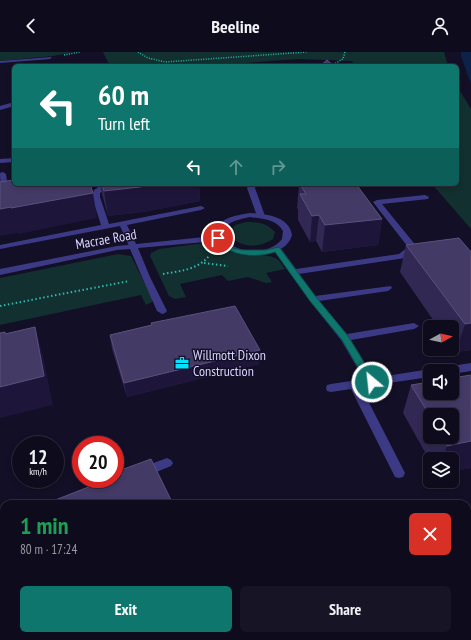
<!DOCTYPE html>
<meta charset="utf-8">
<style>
:root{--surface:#0e0b1c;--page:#171425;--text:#f1f3f6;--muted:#9b9ba3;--line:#2e2b3b;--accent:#0f766e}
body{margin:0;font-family:"PT Sans Narrow",sans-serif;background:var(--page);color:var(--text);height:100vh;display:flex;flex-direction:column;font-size:15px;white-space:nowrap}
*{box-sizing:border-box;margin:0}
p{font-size:13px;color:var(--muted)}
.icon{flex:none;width:22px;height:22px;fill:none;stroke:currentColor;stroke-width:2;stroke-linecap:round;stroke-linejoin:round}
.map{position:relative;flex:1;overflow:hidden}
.side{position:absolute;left:0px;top:448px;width:471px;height:140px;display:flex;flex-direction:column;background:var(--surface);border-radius:12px 12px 0 0;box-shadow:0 2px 6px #0003,0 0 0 1px var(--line)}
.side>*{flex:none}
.banner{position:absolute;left:12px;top:12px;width:447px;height:122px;border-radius:6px;box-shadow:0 2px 6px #0003,0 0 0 1px var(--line);background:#0f766e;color:#fff;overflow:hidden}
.needle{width:26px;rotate:82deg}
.buttons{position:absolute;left:423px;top:268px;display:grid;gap:8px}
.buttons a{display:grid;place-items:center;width:36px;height:36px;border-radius:6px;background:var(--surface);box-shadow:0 2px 6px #0003,0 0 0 1px var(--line);font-size:20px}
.speed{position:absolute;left:12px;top:384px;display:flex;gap:8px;font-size:20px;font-weight:700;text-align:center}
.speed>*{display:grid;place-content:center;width:52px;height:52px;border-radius:50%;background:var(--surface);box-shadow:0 2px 6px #0003,0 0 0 1px var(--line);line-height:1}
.speed small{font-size:10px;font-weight:400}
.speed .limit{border:6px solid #d22;background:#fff;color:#111}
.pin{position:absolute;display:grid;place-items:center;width:34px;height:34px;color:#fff;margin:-17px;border:2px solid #fff;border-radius:50%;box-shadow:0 1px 4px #0007}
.me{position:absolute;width:44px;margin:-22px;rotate:332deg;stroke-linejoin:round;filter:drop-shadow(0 0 3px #0008)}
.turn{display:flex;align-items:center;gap:14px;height:84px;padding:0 20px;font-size:18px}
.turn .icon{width:52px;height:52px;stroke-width:2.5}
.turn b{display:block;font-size:28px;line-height:34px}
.lanes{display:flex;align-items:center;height:38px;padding:0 20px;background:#0003;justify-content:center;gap:20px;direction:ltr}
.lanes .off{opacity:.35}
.round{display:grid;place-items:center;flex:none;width:42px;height:42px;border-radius:6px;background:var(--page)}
.head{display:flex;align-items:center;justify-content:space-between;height:68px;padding:0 20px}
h1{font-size:24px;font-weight:800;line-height:30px;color:#1e9e55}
.action{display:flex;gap:8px;margin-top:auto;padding:8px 20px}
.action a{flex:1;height:46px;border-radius:6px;background:var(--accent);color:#fff;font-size:16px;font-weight:800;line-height:46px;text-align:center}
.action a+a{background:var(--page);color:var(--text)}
header{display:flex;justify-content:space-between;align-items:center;height:52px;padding:0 20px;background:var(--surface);font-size:18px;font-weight:800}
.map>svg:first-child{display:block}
.green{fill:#12302f}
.water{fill:#0c2248}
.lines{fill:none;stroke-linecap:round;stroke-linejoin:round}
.path-far1{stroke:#2fb8b0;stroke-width:1.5;stroke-dasharray:1 1.5;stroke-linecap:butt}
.path{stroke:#2fb8b0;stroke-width:2;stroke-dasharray:1.5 2.5;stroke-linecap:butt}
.service{fill:#3d3a85;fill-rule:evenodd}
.minor{fill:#3d3a85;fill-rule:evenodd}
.wall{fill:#312854;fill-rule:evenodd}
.shaded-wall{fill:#1d163a}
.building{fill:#433a66;stroke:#5a527e}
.route{fill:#0f766e;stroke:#0a4d48}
.labels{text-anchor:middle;stroke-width:3;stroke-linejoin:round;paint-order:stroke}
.street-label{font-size:14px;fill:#d9d4ff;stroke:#130f26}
.poi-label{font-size:14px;fill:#d9d4ff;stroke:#130f26;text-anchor:start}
</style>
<header><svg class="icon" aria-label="back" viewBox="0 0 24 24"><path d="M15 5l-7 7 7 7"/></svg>Beeline<svg class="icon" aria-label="person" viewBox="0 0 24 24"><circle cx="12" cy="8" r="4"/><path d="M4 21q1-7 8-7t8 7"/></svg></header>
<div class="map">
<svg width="471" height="588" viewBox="0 0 471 588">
<rect width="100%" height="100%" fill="#130f26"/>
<g class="green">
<polygon points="0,0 75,0 53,4 0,9"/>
<polygon points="103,0 444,0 448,14 355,14 352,9 298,7 205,14 110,14"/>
<polygon points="457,34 471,57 471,177 432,132 457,132"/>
<path d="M246,170C258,170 267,171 275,180L273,187C259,196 245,196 231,186L230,179L235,173Z"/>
<path d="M204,191C218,192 228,201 243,203C253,205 268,201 277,207C280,209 283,214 285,217L266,221L272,230L266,231L248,225L228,229L222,223L180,232L186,245L175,247L169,244L150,204L151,201L159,197Z"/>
<polygon points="118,202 131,204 152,246 152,250 146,253 141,243 0,273 0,226"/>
</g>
<polygon class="water" points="461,0 471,0 471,32 461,4"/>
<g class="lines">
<g class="path-far1">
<polyline points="138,0 148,6 165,10 307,0"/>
<polyline points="64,3 80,0"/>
<polyline points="331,14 343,7 345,0"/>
</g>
<g class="path">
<polyline points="204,211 228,214"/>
<path d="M163,222C180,219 197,218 209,204"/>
<polyline points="0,254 129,229"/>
</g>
<g class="service">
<polygon points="52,5 50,7 0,11 0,9"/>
<polygon points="14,50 14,54 0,58 0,54"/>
<polygon points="14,106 14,110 0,111 0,107"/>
<polygon points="3,120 6,122 9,145 0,148 1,144 0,121"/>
<polygon points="103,132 112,132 100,141 100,145 109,172 201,154 205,156 201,158 127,173 137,194 133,196 129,194 120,174 0,197 0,193 101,173 92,145 94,138"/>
<polygon points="249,132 257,132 255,136 265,164 264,166 258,166 257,164 247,136"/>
<polygon points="425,143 429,145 428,147 382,152 417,195 405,206 299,222 315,244 391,234 392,236 388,239 319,249 347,282 414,271 419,274 414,277 351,288 374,326 430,317 434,319 430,319 430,325 361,335 405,421 403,425 399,426 395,425 351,337 331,340 327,339 326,336 327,333 331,332 364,327 341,288 310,249 273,197 274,195 280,195 296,217 399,202 408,195 373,150 377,148"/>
<polygon points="146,222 150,225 167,259 165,261 162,262 157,259 142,225"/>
<polygon points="471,311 471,319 452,322 452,319 440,319 441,316 445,315"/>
<polygon points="167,406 171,408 173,411 171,414 144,425 140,424 138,420 140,416"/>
</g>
<path class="minor" d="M250,161C266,162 289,164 292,183C285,210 230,208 216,189L138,196L150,225L146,228L142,225L130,197L117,198L0,223V217L117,194L214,184L213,182C220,165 234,164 250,161ZM250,165C262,167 276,167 283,179L282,187C269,205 230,202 221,182C226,169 238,168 250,165Z"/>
</g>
<g class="wall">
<polygon points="100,132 199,132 200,149 143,160 108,164 102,142"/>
<polygon points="299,132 356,132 382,167 378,193 322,200 316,189 310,190 298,168 298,158 297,156"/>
<polygon points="459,186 471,298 456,300 452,295 452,275 438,275 400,220 406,193"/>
<polygon points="151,271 260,298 259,312 127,345 112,297 110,283 151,273"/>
<path d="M471,323V416L452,419V407H430V409L403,361L411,333ZM430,363L452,385H430Z"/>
</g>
<g class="shaded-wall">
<polygon points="155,132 199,132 200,149 143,160 108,164 104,139"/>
<polygon points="93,141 97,166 19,182 18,181 0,184 0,157"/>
<polygon points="319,163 316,189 310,190 312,164"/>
<polygon points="382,167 378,193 322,200 325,173"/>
<polygon points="471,271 471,298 456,300 465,272"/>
<polygon points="35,275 43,304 53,353 0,366 0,335"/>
<polygon points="260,298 259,312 127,345 124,331"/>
<polygon points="471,389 471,416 452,419 452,407 442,407 447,394"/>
<polygon points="4,549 4,584 6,584 7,588 0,588 0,550"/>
</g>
<g class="building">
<polygon points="327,8 334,14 320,14"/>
<polygon points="14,128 14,132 90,132 93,141 11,156 11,155 0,157 0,130"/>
<polygon points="102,132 155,132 140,135 104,139"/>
<polygon points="300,132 356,132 382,167 325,173 319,163 312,164 300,142 306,142"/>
<polygon points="459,186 471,200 471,271 465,272 406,193"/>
<polygon points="235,254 260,298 124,331 110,283 152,273 151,271"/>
<polygon points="35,275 44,324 0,335 0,281 5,280 5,282"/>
<polygon points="471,323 471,389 447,394 442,385 452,385 452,363 430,363 430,364 411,333 430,330 430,341 452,341 452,326"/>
<polygon points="151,407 173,452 45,452 109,427 115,427 115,425 123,422 121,418"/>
<polygon points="4,468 4,549 0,550 0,469"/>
<polygon points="73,584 137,584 142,588 74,588"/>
</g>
<path class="route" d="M218,184L233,196L242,198H266L279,195L316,245L348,284L376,330L375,333H368L342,288L310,249L275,200C255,207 227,204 214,186Z"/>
<defs>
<g id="office-bare" transform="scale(1.08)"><path d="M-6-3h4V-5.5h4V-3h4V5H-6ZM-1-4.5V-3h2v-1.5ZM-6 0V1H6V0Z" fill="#00e5ff" stroke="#130f26" stroke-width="2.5" paint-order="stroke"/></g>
</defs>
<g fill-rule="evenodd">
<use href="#office-bare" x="182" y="311"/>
</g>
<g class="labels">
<g class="street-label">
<text transform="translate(106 187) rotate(-10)" y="5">Macrae Road</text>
</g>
<g class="poi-label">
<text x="193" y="308">Willmott Dixon<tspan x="193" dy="16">Construction</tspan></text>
</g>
</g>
</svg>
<div class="buttons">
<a><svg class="needle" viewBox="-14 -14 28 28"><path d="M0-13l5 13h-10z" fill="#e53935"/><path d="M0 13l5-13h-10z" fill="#9b9ba3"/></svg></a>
<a><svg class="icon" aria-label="sound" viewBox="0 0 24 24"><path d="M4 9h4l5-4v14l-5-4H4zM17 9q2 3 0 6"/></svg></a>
<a><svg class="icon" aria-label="search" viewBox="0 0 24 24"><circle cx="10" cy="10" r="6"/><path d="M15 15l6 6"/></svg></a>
<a><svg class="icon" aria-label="layers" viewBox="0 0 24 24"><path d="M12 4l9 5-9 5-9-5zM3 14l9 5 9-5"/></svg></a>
</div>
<div class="speed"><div>12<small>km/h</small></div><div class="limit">20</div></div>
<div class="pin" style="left:218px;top:186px;background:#d93025"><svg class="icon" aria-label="arrive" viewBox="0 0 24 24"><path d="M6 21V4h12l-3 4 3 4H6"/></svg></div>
<svg class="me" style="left:372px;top:330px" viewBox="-20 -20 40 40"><circle r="17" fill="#0f766e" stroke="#fff" stroke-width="3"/><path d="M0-11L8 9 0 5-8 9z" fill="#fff"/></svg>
<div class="banner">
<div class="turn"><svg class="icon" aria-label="left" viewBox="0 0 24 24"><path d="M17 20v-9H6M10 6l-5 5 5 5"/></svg><div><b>60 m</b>Turn left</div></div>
<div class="lanes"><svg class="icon" aria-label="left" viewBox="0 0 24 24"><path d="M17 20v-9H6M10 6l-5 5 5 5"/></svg><svg class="icon off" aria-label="ahead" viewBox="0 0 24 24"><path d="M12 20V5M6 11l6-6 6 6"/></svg><svg class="icon off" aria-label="right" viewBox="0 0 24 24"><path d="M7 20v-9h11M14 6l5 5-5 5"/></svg></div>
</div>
<section class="side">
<div class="head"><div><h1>1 min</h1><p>80 m · 17:24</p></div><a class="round" style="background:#d93025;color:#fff"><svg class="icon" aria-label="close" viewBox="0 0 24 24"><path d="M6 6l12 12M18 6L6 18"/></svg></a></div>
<div class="action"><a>Exit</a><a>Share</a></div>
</section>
</div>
